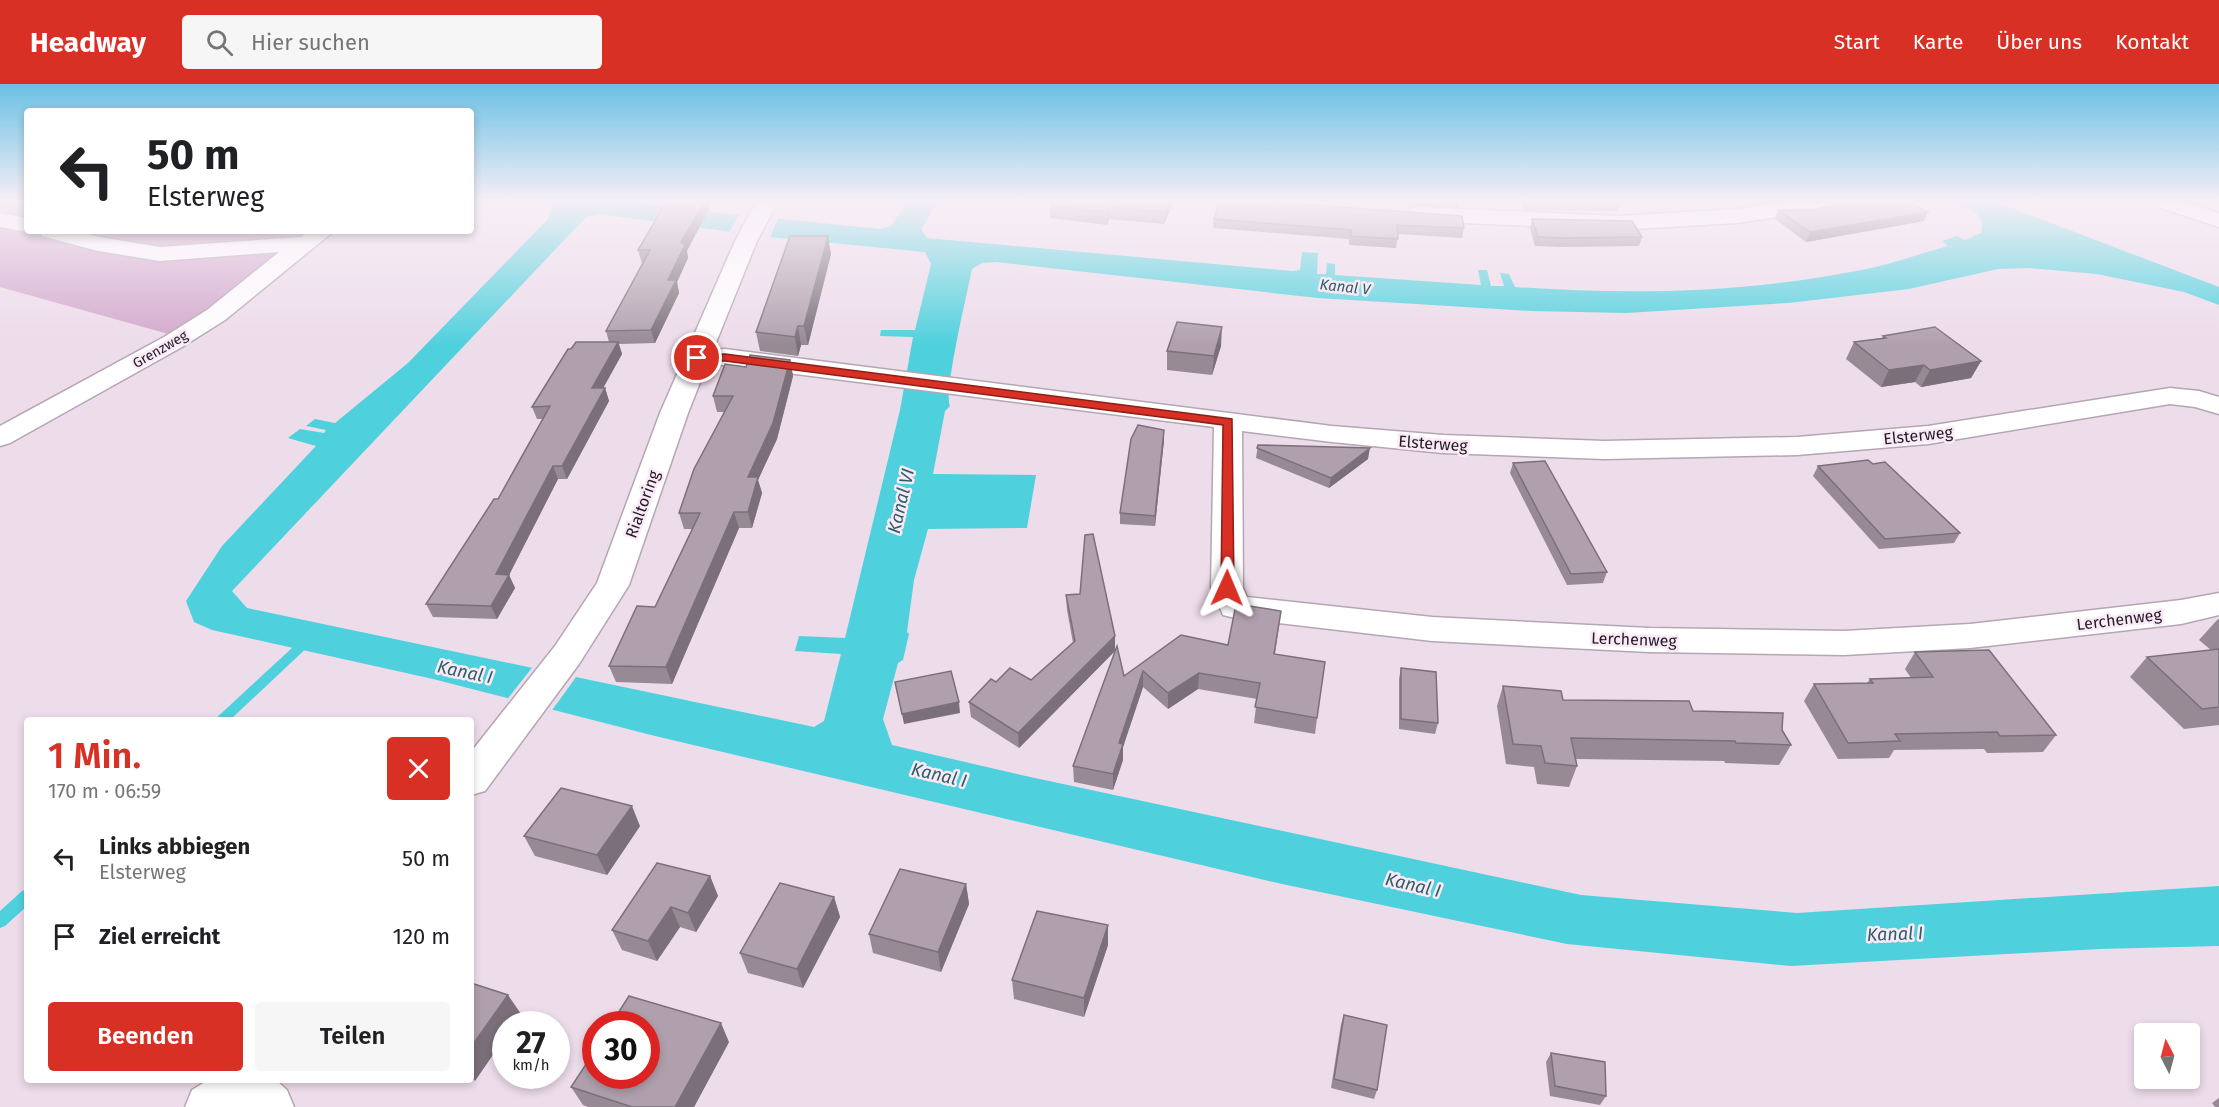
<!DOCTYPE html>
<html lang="de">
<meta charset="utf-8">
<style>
:root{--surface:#fff;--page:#f6f6f6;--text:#202124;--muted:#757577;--accent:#d93025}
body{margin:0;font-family:"Fira Sans",sans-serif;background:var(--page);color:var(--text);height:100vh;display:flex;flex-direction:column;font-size:22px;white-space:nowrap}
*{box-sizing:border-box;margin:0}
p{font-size:20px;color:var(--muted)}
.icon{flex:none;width:33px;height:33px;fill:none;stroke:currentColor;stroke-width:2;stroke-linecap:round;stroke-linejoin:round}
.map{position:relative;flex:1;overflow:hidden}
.details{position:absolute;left:24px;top:633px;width:450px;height:366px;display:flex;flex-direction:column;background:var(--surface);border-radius:6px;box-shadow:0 3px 9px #0003}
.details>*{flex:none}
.guide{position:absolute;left:24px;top:24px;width:450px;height:126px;border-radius:6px;box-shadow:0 3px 9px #0003;background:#fff;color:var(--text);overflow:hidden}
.needle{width:39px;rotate:354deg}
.buttons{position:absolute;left:2134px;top:939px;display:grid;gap:12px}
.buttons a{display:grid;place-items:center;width:66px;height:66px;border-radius:6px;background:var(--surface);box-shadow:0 3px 9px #0003;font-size:30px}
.speed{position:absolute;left:492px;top:927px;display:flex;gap:12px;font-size:30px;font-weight:700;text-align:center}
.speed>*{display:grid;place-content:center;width:78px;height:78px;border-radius:50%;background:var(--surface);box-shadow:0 3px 9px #0003;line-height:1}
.speed small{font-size:15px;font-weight:400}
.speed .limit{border:9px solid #d22;background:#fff;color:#111}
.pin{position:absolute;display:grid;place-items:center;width:51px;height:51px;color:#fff;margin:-26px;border:3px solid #fff;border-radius:50%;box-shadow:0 2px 6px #0007}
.me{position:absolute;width:66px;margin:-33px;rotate:1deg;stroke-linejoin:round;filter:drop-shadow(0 0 4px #0008)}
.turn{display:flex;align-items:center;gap:21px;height:126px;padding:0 24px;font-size:27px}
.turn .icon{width:78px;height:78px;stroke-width:2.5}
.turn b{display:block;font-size:42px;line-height:51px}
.round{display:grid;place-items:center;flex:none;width:63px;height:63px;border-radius:6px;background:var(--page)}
.head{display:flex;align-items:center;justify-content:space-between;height:102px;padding:0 24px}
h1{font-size:36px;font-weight:600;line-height:45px;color:var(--accent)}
.button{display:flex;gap:12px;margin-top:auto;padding:12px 24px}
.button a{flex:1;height:69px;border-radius:6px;background:var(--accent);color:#fff;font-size:24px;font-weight:600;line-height:69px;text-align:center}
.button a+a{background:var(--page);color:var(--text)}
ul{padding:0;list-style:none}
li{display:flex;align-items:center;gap:18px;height:78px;padding:0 24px}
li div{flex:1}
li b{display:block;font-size:22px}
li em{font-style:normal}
header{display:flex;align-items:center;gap:36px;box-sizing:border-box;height:84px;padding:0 30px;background:var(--accent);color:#fff}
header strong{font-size:28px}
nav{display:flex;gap:33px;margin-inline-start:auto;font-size:21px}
.search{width:420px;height:54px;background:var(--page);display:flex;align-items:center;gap:15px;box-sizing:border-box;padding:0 21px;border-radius:6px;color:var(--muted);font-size:22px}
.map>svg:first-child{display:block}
.green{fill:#d2a8cc}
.water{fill:#4fd1dd;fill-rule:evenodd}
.pier{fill:#eddcea}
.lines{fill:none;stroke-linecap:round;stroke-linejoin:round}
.stream{fill:#4fd1dd;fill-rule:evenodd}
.minor-casing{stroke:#b5a6b3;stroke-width:3}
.minor{fill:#fff;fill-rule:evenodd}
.wall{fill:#978a95}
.shaded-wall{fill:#7b7079}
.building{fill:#b0a0ad;stroke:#7b7079;stroke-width:1.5}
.route{fill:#d93025;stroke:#8d1f18;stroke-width:1.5}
.labels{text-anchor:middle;stroke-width:5;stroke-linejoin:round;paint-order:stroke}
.far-street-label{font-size:14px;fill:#221c21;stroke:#fae9f7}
.far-water-label{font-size:15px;font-style:italic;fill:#2a6065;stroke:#fae9f7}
.street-label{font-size:16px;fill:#221c21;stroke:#fae9f7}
.water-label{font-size:18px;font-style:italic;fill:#2a6065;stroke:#fae9f7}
</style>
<header>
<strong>Headway</strong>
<div class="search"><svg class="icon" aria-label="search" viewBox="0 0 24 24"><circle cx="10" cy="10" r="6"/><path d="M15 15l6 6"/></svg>Hier suchen</div>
<nav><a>Start</a><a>Karte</a><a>Über uns</a><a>Kontakt</a></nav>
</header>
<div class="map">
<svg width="2219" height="1023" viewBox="0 0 2219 1023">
<rect width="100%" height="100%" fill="#eddcea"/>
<polygon class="green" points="0,118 27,118 27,147 313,147 172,251 0,203"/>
<path class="water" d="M553,118H629L659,121L663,119L687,121L684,125L881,145L891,142L907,118H938L921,145L927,154L1292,187L1300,186L1302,168L1318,169L1317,190H1326L1327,179L1335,180V191L1481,201L1478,186H1487L1491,202H1504L1500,189L1509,190L1515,203C1629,211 1743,209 1856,187C1887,182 1918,170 1948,162L1942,157L1957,152L1965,156L1981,149C1987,129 1966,123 1951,118H1996L2219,203V221L2184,208L2097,190L2029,184L1998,185L1909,205L1788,219L1627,229L1531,227L1318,214L996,178L982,179L972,185C968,206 943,310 950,322L945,327L933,390L1036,391L1027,444L928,445L914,496L907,548L909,550L903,576L898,579L883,635L892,661L1021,691L1581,811L1797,829L2219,802V862L2099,865L1791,882L1567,860L1282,800L651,651L433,595L212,546L194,538L186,517L222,462L316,362L288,354L300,345L324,349L326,346L306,342L315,335L335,339L408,279L548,135ZM599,130L770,153L925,168L931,180L915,246H881L880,252L913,253L900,326L845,554L799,552L795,567L841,570L824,637L814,643L247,524L232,507L586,133Z"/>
<g class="pier">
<polygon points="741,128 779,132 769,156 728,150"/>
<polygon points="535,580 579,589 550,629 505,618"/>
</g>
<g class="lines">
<g class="stream">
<polygon points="309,551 315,555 313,558 230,636 214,636 305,552"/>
<polygon points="27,805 27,822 5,842 0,844 0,827 22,807"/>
</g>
<g class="minor-casing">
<g id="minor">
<polygon points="756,118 778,118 757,157 713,266 725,265 1332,342 1443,351 1604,357 1797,353 1928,342 2170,304 2199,307 2219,313 2219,330 2195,323 2170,320 1928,360 1797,371 1604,375 1443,369 1332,358 1242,347 1243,504 1247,513 1432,533 1649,544 1844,547 1970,540 2181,516 2219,509 2219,531 2181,540 1970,564 1844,571 1649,568 1432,557 1235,534 1223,531 1211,504 1214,343 725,281 707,281 688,329 629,501 579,580 485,707 471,711 471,668 555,562 597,499 660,329 735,157"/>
<polygon points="1788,118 1850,119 1847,124 1806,133 1789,131 1737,139 1618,146 1418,137 1410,135 1407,130 1410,125 1418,123 1618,132 1737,125"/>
<polygon points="2155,118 2186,118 2219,129 2219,143 2158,123"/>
<polygon points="0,129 27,134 27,147 30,147 27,148 0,143"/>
<polygon points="39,147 76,147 99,153 160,163 301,153 308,147 334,147 225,236 182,263 10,359 0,362 0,342 164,253 207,226 279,168 160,177 98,167 42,152"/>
<polygon points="208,996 276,996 287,1006 294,1023 185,1023 192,1006"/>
</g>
</g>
<use href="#minor" class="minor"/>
</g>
<g class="wall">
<polygon points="1174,118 1164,140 1109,135 1107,141 1050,134 1050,122"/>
<polygon points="1219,118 1464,144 1462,154 1398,150 1396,164 1349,161 1349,155 1213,144 1214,135"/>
<polygon points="1373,118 1460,118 1458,124"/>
<polygon points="1521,118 1620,118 1618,127 1524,126"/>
<polygon points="1751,118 1779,118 1754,120"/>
<polygon points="1913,119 1913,121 1924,137 1806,158 1775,135 1778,126 1812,126"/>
<polygon points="1532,135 1642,153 1639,162 1560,163 1535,162 1530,144"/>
<polygon points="638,166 687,167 688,174 677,198 679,209 655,259 619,260 622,270 603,304 605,304 609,317 567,395 558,395 509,491 515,504 497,535 433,533 426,520 498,415 543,335 537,335 532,323 571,265 609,258 606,247 643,179 642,179"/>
<polygon points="831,170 808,261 801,261 798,272 760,267 756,248"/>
<polygon points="1883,252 1981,277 1971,294 1921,303 1915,298 1881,303 1846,275 1854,258 1882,254"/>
<polygon points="1221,262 1212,291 1167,286 1167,267"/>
<polygon points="790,276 793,292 777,355 758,396 762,409 752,444 739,444 672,600 616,598 609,582 655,523 692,445 684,445 679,429 725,328 717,328 713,312 746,283"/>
<polygon points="1164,356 1155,442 1120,440 1120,429"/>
<polygon points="1258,361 1368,375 1329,404 1256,374"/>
<polygon points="1513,379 1607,488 1603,499 1567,501 1510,389"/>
<polygon points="1873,380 1960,449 1954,459 1879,465 1813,392 1818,382"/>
<polygon points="1066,511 1115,567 1019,664 971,633 969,618 996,598 1031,596 1073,559 1067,526"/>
<polygon points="1281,527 1275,570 1317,634 1315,650 1254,639 1257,615 1198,605 1168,625 1143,603 1123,663 1123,676 1113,706 1074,698 1073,682 1124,592 1228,561"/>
<polygon points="2219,535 2219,641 2184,645 2130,593 2147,573 2211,566 2199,556 2217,536"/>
<polygon points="1915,568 2056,651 2043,668 1987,669 1984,665 1894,666 1889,674 1838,675 1804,617 1814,600 1867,599 1870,595 1911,594 1905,585"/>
<polygon points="1401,584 1438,639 1435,650 1399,645 1399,595"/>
<polygon points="1503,602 1563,616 1693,627 1782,646 1791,661 1779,681 1725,679 1724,677 1576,675 1577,682 1569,703 1537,700 1534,683 1506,680 1497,622"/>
<polygon points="640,742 607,791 535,772 524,752"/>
<polygon points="710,792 718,812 696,848 680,843 657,877 622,866 612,846"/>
<polygon points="966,800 969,820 941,888 873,869 869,850"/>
<polygon points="834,813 840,833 803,904 748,889 740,869"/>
<polygon points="1108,841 1108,861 1084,933 1014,915 1012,896"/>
<polygon points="1344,931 1377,1006 1374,1015 1331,1004 1341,940"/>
<polygon points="729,958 694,1023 588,1023 583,1021 571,1003"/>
<polygon points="1551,969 1606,1012 1600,1021 1550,1012 1546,978"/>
<polygon points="2219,1014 2219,1023 2215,1023 2212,1019"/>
</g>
<g class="shaded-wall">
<polygon points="704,118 713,118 687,167 688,174 677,198 679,209 655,259 651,246 668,196 681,158"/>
<polygon points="1169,118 1174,118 1164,140 1165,128"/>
<polygon points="1109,123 1109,135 1107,141 1107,128"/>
<polygon points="1928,128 1924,137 1806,158 1810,148"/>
<polygon points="828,152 831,170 808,261 804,242"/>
<polygon points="798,242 801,261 798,272 795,253"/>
<polygon points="1222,243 1221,262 1212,291 1214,272"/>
<polygon points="618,258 622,270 596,317 592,304"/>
<polygon points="790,276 793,292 777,355 758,396 762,409 752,444 748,428 748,393"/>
<polygon points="1981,277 1971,294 1921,303 1930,286"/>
<polygon points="1924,281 1915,298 1881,303 1889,286"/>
<polygon points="605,304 609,317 567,395 562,382"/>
<polygon points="1164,346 1164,356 1155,442 1155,432"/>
<polygon points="1370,364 1368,375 1329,404 1331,394"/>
<polygon points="553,382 558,395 506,497 509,491 515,504 497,535 491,522 496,490"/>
<polygon points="734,428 739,444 672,600 666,583"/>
<polygon points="1115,552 1115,567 1019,664 1018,649"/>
<polygon points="1143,587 1143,603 1123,663 1123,676 1113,706 1113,690 1119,659"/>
<polygon points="1199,589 1198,605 1168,625 1168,609"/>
<polygon points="959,618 960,629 904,640 902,630"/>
<polygon points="632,722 640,742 607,791 597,771"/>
<polygon points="710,792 718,812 696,848 688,829"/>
<polygon points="966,800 969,820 941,888 938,868"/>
<polygon points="834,813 840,833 803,904 797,885"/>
<polygon points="671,823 680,843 657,877 648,857"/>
<polygon points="1108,841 1108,861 1084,933 1084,914"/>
<polygon points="508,911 521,930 513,940 506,940 506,952 475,997 471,992 471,963"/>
<polygon points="721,939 729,958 694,1023 675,1023"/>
</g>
<g class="building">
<polygon points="666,118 704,118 681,158 685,161 668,196 676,196 651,246 606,247 650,166 638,166"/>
<polygon points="1052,118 1169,118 1165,128 1109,123 1107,128 1050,122"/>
<polygon points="1219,118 1272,118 1462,132 1464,144 1397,141 1398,155 1351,152 1351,146 1214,135"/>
<polygon points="1850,118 1909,118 1913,119 1911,120 1928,128 1810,148 1778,126 1812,126"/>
<polygon points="1532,135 1632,137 1642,153 1563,154 1538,153"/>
<polygon points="790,152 828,152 804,242 798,242 795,253 756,248"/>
<polygon points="1177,238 1222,243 1214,272 1167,267"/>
<polygon points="1935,243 1981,277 1930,286 1924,281 1889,286 1854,258 1886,254 1883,252"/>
<polygon points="576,258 618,258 592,304 605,304 562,382 553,382 496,490 509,491 491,522 426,520 494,415 498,415 550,322 532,323 568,265 571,265"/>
<polygon points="750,271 790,276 773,339 748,393 758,393 748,428 734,428 666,583 609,582 637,522 655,523 700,429 679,429 694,385 733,312 713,312 725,280 746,283"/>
<polygon points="1138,341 1164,346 1155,432 1120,429 1131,355"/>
<polygon points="1258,361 1370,364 1331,394 1257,364"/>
<polygon points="1868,376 1873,380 1885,378 1960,449 1885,455 1818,382"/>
<polygon points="1545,377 1607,488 1571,490 1513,379"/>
<polygon points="1093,450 1115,552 1018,649 969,618 991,595 996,598 1010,584 1031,596 1075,557 1066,511 1080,510 1085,451"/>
<polygon points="1236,520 1281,527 1274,570 1325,578 1317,634 1255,623 1260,599 1199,589 1168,609 1143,587 1119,659 1123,660 1113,690 1073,682 1117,562 1124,592 1181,551 1228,561"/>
<polygon points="2219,565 2219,623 2202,625 2147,573"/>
<polygon points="1989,566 2056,651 2000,652 1997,648 1895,650 1900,657 1848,659 1814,600 1873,599 1870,595 1933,593 1915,568"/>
<polygon points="1401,584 1436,588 1438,639 1401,635"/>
<polygon points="951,587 959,618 902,630 895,598"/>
<polygon points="1503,602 1561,607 1563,616 1689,617 1693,627 1783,629 1782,646 1791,661 1736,659 1735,657 1571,654 1577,682 1545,679 1541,662 1513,660"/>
<polygon points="561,704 632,722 597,771 524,752"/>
<polygon points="657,779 710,792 688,829 671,823 648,857 612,846"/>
<polygon points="900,785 966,800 938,868 869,850"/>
<polygon points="780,799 834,813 797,885 740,869"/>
<polygon points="1037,827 1108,841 1084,914 1012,896"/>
<polygon points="471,899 508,911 471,963"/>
<polygon points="629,912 721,939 675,1023 632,1023 571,1003 596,965 596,992 646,992 646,940 611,940"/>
<polygon points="1344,931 1387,941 1377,1006 1334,995"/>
<polygon points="1551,969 1605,978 1606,1012 1555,1002"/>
</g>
<linearGradient id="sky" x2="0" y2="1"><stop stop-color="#6bc0e4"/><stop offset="0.45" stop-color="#f7eff6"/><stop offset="1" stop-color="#f7eff6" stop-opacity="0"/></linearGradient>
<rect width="2219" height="261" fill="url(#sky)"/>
<polygon class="route" points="725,270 1232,335 1234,504 1227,509 1221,504 1223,341 725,277 697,277 691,274 697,271"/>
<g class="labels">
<g class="far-street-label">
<text transform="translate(160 265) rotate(-30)" y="5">Grenzweg</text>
</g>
<g class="far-water-label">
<text transform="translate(1345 203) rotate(6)" y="5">Kanal V</text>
</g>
<g class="street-label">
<text transform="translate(1918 351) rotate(-6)" y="6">Elsterweg</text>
<text transform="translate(1433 359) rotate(4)" y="6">Elsterweg</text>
<text transform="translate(642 420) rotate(-70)" y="6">Rialtoring</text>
<text transform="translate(2119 535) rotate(-7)" y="6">Lerchenweg</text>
<text transform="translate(1634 555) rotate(2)" y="6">Lerchenweg</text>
</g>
<g class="water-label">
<text transform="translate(901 417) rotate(-77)" y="6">Kanal VI</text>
<text transform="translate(465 588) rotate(12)" y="6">Kanal I</text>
<text transform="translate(939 691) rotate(13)" y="6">Kanal I</text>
<text transform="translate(1413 801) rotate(13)" y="6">Kanal I</text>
<text transform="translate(1895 850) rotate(-2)" y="6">Kanal I</text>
</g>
</g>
</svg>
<div class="buttons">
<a><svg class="needle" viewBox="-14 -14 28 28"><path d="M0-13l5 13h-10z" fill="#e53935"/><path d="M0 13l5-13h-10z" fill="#757577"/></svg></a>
</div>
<div class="speed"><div>27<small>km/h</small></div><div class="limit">30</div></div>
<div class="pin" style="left:697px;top:274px;background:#d93025"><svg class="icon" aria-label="arrive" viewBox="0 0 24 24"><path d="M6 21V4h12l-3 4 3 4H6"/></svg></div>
<svg class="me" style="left:1227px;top:504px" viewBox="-20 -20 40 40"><path d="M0-17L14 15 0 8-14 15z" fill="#d93025" stroke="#fff" stroke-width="4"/></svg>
<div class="guide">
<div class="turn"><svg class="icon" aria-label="left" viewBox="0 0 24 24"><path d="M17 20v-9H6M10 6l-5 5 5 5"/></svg><div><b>50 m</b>Elsterweg</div></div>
</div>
<section class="details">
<div class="head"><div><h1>1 Min.</h1><p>170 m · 06:59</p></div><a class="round" style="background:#d93025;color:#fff"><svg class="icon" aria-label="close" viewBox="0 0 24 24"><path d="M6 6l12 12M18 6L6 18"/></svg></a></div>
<ul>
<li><svg class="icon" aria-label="left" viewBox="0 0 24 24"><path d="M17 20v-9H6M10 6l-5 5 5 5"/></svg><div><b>Links abbiegen</b><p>Elsterweg</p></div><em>50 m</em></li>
<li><svg class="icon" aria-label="arrive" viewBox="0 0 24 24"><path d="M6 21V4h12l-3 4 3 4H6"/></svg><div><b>Ziel erreicht</b></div><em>120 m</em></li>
</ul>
<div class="button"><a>Beenden</a><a>Teilen</a></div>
</section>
</div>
